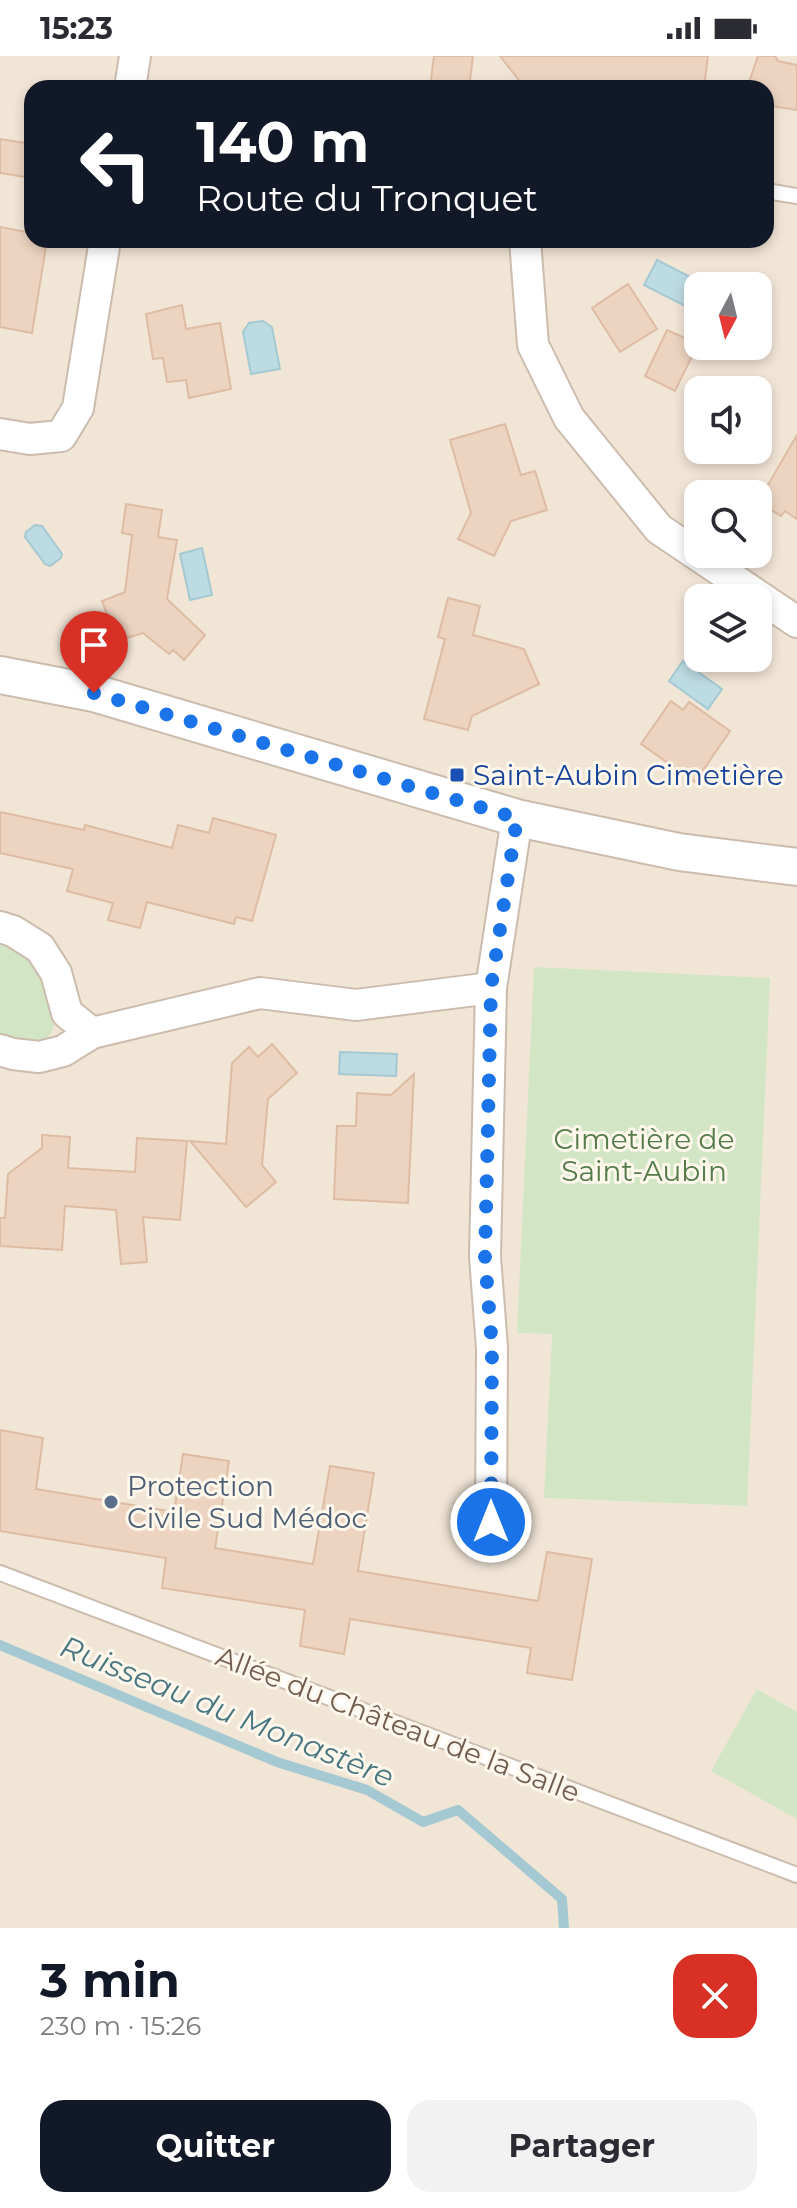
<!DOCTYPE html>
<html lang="fr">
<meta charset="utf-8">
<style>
:root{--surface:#fff;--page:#f2f2f3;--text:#2b2b33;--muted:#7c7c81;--accent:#111827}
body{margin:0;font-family:Montserrat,sans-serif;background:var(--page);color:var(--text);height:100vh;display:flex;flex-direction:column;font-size:30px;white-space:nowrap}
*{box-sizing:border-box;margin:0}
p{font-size:26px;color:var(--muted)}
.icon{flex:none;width:44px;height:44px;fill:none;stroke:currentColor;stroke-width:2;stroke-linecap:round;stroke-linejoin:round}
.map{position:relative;height:1872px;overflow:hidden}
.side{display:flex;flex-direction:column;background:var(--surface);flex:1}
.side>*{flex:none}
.guide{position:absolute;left:24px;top:24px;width:750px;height:168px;border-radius:24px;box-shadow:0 4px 12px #0003;background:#111827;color:#fff;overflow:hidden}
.needle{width:52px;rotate:187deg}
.buttons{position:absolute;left:684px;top:216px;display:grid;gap:16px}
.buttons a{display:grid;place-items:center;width:88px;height:88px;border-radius:16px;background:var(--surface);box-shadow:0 4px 12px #0003;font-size:40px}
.pin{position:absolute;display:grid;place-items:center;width:68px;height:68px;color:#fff;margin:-82px -34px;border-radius:50% 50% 50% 0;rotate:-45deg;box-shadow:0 0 8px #0007}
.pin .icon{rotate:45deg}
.me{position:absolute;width:88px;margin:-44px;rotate:0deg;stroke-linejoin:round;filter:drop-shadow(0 0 6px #0008)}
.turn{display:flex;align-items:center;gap:28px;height:168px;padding:0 40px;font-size:36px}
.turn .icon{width:104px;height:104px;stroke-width:2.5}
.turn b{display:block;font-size:56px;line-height:68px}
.round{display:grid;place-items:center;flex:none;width:84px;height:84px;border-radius:24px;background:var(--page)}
.head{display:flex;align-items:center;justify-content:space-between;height:136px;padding:0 40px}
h1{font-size:48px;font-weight:700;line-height:60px;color:var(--accent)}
.cta{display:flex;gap:16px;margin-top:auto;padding:16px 40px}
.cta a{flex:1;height:92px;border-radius:24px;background:var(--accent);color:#fff;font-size:32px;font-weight:700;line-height:92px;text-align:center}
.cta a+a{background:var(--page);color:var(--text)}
.status{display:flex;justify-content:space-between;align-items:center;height:56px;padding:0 40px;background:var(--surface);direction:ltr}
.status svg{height:22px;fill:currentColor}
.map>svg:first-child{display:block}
.residential{fill:#f1e5d6;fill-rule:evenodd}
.green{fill:#d2e6c6}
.water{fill:#bddbe2;stroke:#a4c9d2;stroke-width:2}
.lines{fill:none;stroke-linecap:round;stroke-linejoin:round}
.stream{stroke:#a4c9d2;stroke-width:10}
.building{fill:#edd4c1;stroke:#debca3;stroke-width:2}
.service-casing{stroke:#cbbcae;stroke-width:18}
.minor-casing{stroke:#cbbcae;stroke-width:34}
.tertiary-casing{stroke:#cbbcae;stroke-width:40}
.service{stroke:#fff;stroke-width:14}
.minor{stroke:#fff;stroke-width:30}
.tertiary{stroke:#fff;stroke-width:36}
.route{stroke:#1a73e8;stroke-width:14;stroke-dasharray:0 25.2}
.transit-dot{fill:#1a4fb4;stroke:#fdf7ec;stroke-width:3}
.service-dot{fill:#5c6f8a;stroke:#fdf7ec;stroke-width:3}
.labels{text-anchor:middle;stroke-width:6;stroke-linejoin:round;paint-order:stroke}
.transit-label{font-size:28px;fill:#164399;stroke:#fdf7ec;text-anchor:start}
.park-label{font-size:28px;fill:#567b4a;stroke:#fdf7ec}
.service-label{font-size:28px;fill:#4e5e75;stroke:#fdf7ec;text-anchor:start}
.street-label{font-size:28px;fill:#715c4e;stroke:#fdf7ec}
.water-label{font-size:30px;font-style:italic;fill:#4a7682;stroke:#fdf7ec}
</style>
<div class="status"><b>15:23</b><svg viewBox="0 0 49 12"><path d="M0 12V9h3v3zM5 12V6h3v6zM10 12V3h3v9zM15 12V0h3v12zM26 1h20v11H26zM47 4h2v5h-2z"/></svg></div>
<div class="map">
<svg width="797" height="1872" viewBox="0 0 797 1872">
<rect width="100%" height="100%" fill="#faf3e7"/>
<path class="residential" d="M0,0H797V1872H0ZM32,32H766V184H32ZM698,230H758V290H698ZM698,334H758V394H698ZM698,438H758V498H698ZM698,542H758V602H698ZM552,1278L747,1450L545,1442Z"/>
<g class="green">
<path d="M0,885C14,890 26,897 36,908C50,925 71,981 35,987C25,989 10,982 0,978Z"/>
<polygon points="534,911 770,922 747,1450 544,1442 552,1278 517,1277"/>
<polygon points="757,1633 797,1656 797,1763 711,1715"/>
</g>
<g class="water">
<polygon points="657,204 704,228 698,230 698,240 691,253 644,229"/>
<polygon points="263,265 272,271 280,313 251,318 243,276 249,267"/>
<polygon points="35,469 42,470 62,498 61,502 50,510 45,508 25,481 26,476"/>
<polygon points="202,492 212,539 190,544 180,498"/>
<polygon points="683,605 722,633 708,653 669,625"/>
<polygon points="340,996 397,998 396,1020 339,1018"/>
</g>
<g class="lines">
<polyline class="stream" points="0,1589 277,1706 367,1734 423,1766 458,1754 562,1843 564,1872"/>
</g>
<g class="building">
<polygon points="434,0 473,0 469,32 430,32"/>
<polygon points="500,0 708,0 704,32 648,27 648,32 525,32"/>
<polygon points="758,0 775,0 778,5 797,9 797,54 772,50 766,38 766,32 747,32"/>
<polygon points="0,83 32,88 32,122 0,117"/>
<polygon points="0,171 32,177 32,184 47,184 32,277 0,271"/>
<polygon points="628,228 657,273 620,296 592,252"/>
<polygon points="182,249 186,273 220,267 231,333 189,342 186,324 167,326 163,302 153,303 146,258"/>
<polygon points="667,274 698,288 675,335 645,320"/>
<polygon points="505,368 521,419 535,415 547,454 511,465 494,500 458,483 471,457 450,384"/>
<polygon points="797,379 797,463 785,455 781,460 758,446"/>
<polygon points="126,448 162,454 158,481 177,484 167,543 205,579 184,604 173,594 169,598 143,577 117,585 102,545 125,536 132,479 122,477"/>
<polygon points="448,542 480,550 473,579 524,593 539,628 472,660 468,674 424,663 445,583 438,581"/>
<polygon points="671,645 683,654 689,646 730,675 695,726 641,688"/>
<polygon points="0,756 84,774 85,769 172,792 178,769 209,777 213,762 276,779 252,865 236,861 234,868 147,846 140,872 108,864 113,847 67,835 73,813 0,797"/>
<polygon points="272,988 297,1017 268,1043 262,1109 276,1126 246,1151 190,1085 226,1088 232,1007 249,991 258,1001"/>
<polygon points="414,1018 408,1147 334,1143 337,1070 356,1070 357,1037 391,1039"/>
<polygon points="42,1079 70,1081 68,1112 135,1116 137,1082 187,1085 180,1164 143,1161 147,1206 121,1208 116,1154 65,1150 62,1194 0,1190 0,1162 5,1162 8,1118 42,1092"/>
<polygon points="0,1374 43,1382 36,1433 174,1456 183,1398 229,1405 215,1492 313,1508 330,1410 374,1417 358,1515 538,1545 547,1496 592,1503 572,1624 527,1617 531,1592 350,1563 344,1598 300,1590 305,1554 162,1532 166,1502 0,1475"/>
</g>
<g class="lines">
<g class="service-casing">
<g id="service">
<polyline points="766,135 797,140"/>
<polyline points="0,1517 797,1819"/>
</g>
</g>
<g class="minor-casing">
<g id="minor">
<polyline points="130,32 135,0"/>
<polyline points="525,184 533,289 569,362 659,473 797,566"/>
<polyline points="0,378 30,383 61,380 78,352 105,184"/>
<polyline points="0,871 13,875 40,892 56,917 67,957 92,977"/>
<polyline points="0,994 13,998 39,1001 63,995 92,977 260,937 356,949 491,932"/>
<polyline points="491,1466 492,1292 485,1201 491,932 517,762"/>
</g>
</g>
<g class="tertiary-casing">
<polyline id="tertiary" points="0,619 94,637 517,762 679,796 797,811"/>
</g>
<use href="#service" class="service"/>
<use href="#minor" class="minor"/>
<use href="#tertiary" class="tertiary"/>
</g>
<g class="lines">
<polyline class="route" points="94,637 517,762 491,932 485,1201 492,1292 491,1466"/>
</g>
<rect class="transit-dot" x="449" y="711" width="16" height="16" rx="4"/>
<circle class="service-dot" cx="111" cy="1446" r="8"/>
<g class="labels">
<g class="transit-label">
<text x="473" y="729">Saint-Aubin Cimetière</text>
</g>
<g class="park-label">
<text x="644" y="1093">Cimetière de<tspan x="644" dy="32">Saint-Aubin</tspan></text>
</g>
<g class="service-label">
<text x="127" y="1440">Protection<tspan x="127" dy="32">Civile Sud Médoc</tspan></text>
</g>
<g class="street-label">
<text transform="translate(398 1668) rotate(21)" y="10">Allée du Château de la Salle</text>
</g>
<g class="water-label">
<text transform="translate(227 1656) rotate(22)" y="10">Ruisseau du Monastère</text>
</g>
</g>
</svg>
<div class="buttons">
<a><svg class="needle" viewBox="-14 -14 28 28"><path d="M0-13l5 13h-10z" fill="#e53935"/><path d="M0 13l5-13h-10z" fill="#7c7c81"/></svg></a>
<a><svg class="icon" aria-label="sound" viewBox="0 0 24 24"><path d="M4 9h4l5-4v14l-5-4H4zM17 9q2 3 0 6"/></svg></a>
<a><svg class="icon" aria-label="search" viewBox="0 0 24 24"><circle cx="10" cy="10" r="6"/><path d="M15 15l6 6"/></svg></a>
<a><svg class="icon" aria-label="layers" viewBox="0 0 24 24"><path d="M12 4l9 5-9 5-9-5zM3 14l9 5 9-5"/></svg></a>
</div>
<div class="pin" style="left:94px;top:637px;background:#d93025"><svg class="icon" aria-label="arrive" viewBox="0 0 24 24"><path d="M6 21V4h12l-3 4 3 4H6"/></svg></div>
<svg class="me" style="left:491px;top:1466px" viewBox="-20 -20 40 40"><circle r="17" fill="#1a73e8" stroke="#fff" stroke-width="3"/><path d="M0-11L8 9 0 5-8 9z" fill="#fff"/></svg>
<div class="guide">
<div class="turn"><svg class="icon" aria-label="left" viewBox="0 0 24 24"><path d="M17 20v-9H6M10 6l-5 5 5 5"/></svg><div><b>140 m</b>Route du Tronquet</div></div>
</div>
</div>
<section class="side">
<div class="head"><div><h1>3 min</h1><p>230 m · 15:26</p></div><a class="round" style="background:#d93025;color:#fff"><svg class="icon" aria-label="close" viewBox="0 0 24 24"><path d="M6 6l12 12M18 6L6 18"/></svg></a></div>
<div class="cta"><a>Quitter</a><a>Partager</a></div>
</section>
